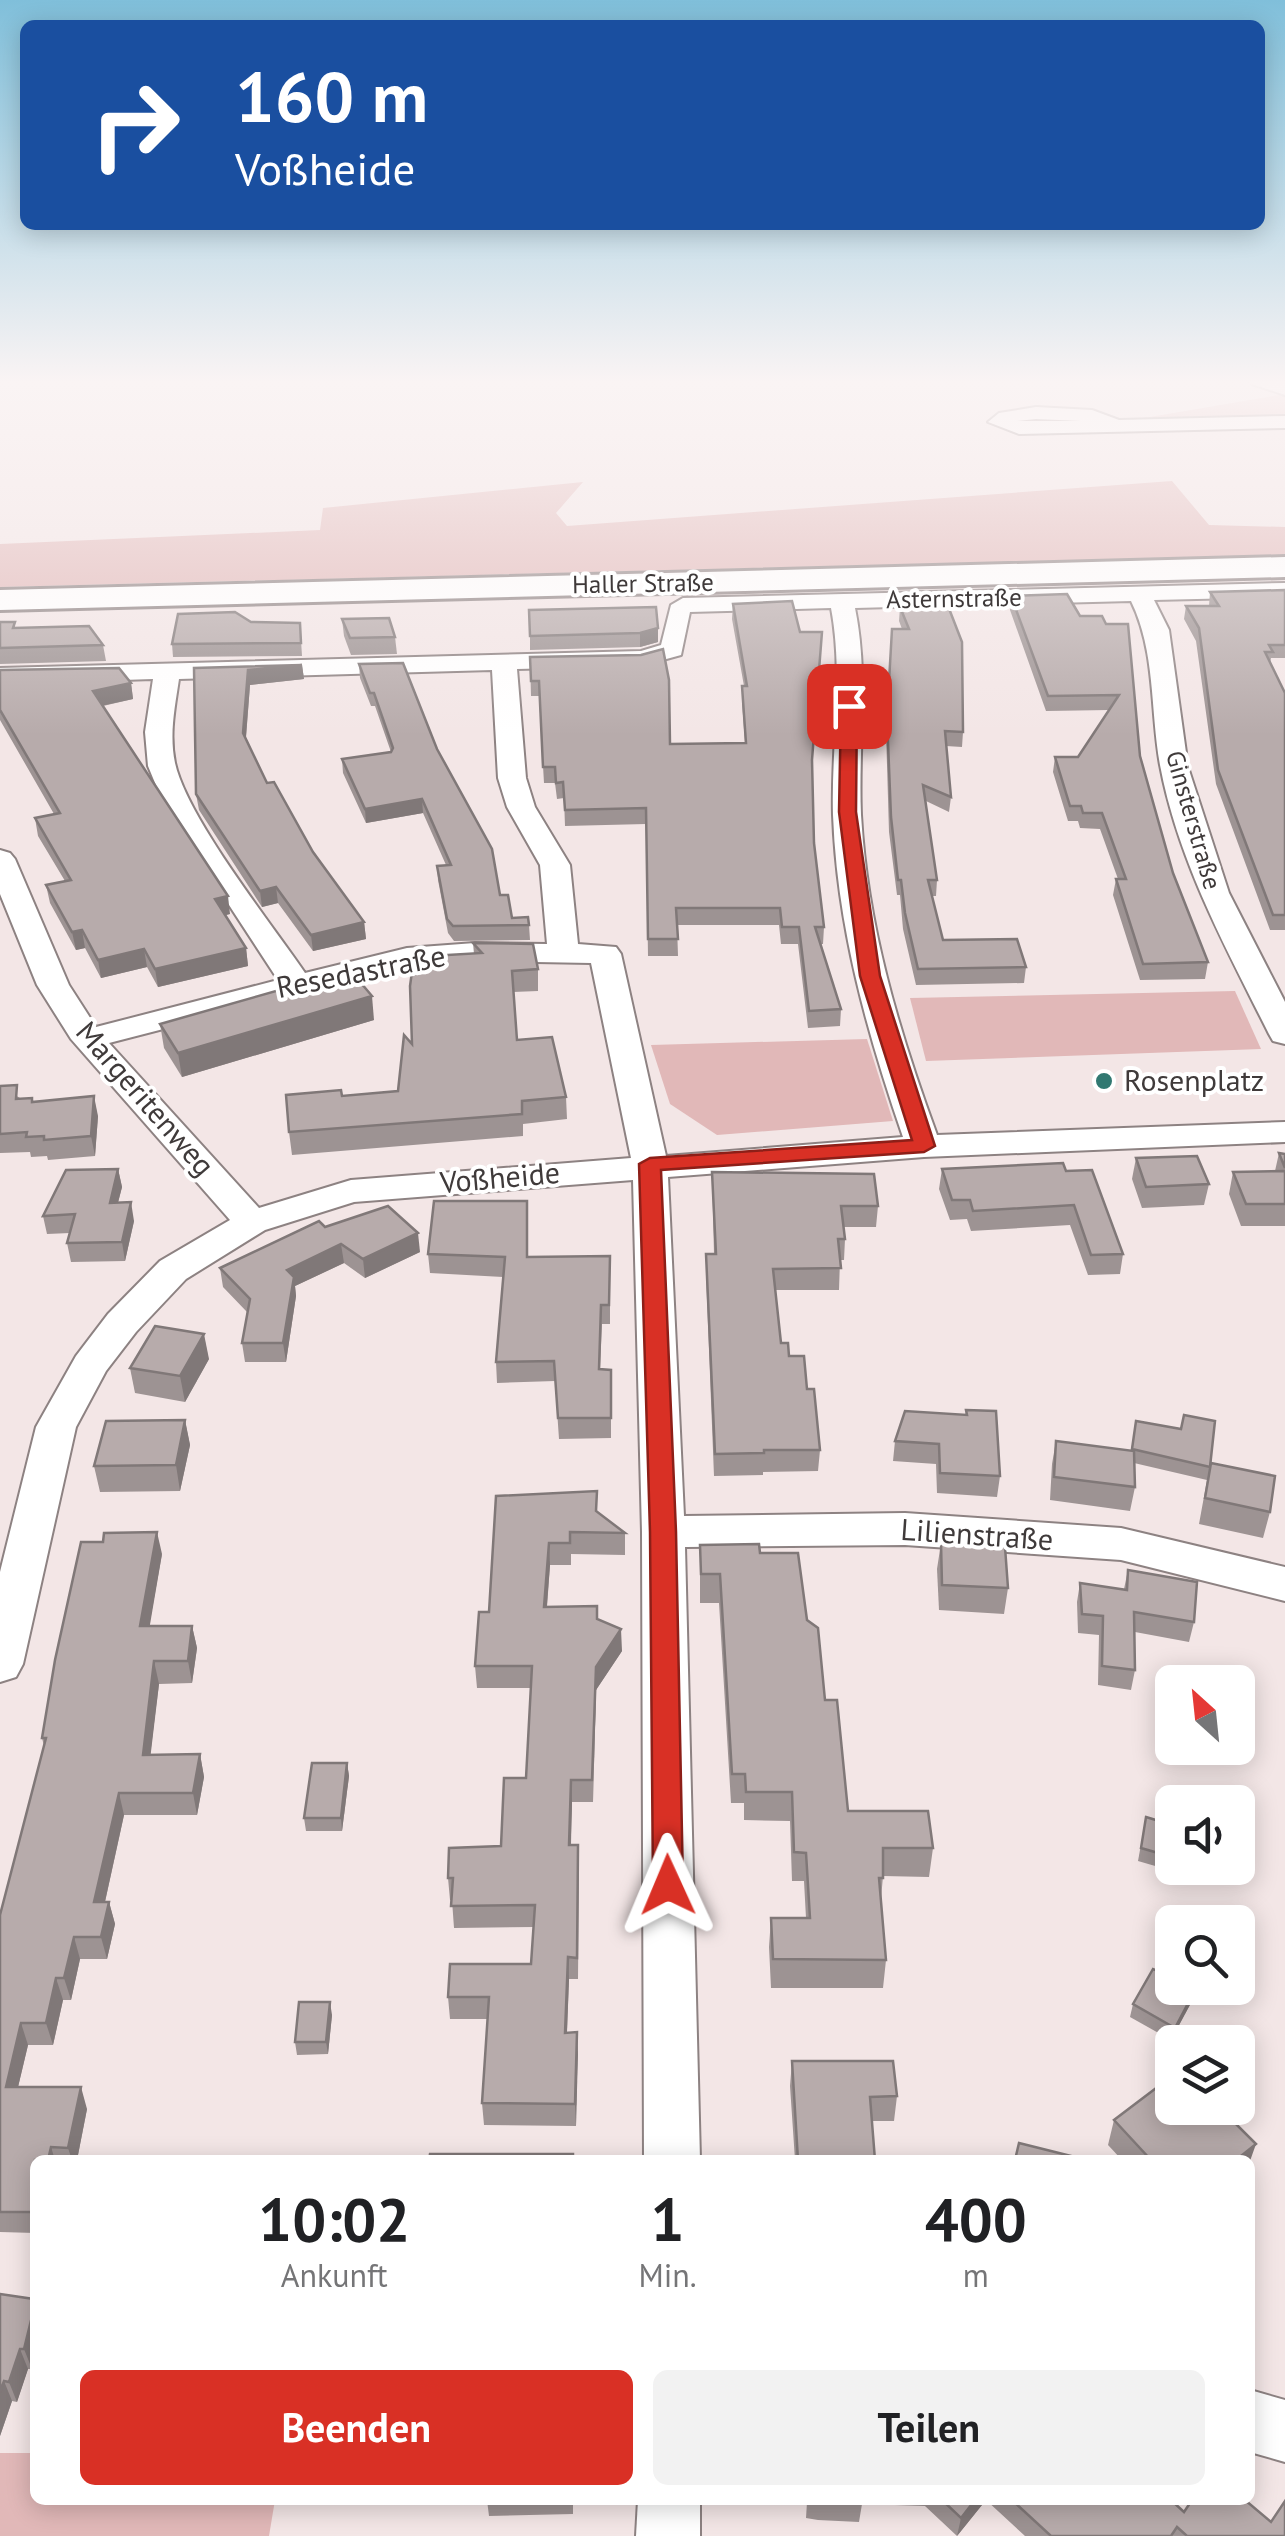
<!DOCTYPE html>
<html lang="de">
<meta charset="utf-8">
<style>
:root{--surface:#fff;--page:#f2f2f2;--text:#202124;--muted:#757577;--accent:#d93025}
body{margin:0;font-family:"PT Sans",sans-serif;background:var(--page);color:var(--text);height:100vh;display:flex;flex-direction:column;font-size:38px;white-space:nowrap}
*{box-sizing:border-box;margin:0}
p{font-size:32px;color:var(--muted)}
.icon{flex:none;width:55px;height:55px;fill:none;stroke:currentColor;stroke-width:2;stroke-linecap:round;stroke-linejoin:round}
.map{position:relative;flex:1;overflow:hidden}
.sheet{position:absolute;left:30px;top:2155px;width:1225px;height:350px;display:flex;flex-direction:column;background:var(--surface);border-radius:15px;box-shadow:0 5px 25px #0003}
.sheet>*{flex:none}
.top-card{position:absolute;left:20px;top:20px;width:1245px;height:210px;border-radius:15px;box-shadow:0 5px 25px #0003;background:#1a4fa0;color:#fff;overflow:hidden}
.needle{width:65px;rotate:333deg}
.tools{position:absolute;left:1155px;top:1665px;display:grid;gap:20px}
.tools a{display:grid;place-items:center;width:100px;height:100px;border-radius:15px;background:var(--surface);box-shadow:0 5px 25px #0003;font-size:50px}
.pin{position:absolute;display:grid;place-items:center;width:85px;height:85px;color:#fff;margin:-42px;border-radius:20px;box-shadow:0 5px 15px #0006}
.me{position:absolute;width:110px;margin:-55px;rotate:359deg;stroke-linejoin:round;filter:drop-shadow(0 0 8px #0008)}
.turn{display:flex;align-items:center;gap:35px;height:210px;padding:0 50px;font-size:45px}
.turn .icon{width:130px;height:130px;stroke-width:2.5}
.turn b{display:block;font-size:70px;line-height:85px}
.eta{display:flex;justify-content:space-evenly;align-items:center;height:170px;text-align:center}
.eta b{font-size:60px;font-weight:800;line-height:70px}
.primary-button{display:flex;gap:20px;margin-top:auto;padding:20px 50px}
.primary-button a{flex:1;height:115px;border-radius:15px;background:var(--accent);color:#fff;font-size:40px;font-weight:800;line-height:115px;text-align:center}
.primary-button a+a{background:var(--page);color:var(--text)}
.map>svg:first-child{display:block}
.green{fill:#e1b8b8}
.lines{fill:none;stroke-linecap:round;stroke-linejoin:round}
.minor-casing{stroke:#8d8282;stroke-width:4}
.secondary-casing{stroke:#8d8282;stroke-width:6}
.minor{fill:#fff;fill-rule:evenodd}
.secondary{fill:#fff;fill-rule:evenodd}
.wall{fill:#9d9393}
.shaded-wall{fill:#807878}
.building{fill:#b7abab;stroke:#807878;stroke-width:2.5}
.route{fill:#d93025;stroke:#8d1f18;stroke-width:2.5}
.poi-dot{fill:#317871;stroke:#fff;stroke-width:4}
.labels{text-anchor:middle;stroke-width:8;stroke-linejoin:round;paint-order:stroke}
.far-street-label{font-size:25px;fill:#3f3a3a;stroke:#fff}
.street-label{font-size:30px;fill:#3f3a3a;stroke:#fff}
.poi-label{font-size:30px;fill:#3f3a3a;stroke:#fff;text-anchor:start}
</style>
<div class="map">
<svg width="1285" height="2536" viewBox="0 0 1285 2536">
<rect width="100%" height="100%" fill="#f3e6e6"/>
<g class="green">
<polygon points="1285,394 1285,417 1138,419"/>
<polygon points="1172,481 1209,525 1285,527 1285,555 0,587 0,544 320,530 323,508 583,482 556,513 567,526"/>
<polygon points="1235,991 1261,1049 926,1061 910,998"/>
<polygon points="867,1039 893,1121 717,1135 670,1104 651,1045"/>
<polygon points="0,2453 35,2453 35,2500 275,2500 269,2536 0,2536"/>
</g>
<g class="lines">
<g class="minor-casing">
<g id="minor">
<polygon points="1250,380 1285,382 1285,395 1252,384"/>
<path d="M1036,407L1092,410L1119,420L1285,416V428L1019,434L988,422L999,413ZM1036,419L1081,421H1017Z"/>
<path d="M1285,583V597L1154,600L1169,630L1188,767L1229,893L1285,1002V1044L1273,1041L1269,1034C1226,948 1178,861 1160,765C1150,710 1156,652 1131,601L855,608C869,677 858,745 861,815C867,925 899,1032 937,1135L1285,1122V1142L924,1157L668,1177L684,1516L905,1513L1121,1528L1285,1567V1601L1121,1560L905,1545L685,1547L700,2160H644L642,1532L633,1180L354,1202L265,1230L186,1279L136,1332L106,1371L76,1427L23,1664L16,1677L0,1682V1572L36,1427L76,1356L108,1314L160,1261L230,1220L71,1039L37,985L0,894V850L10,853L15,859L69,985L96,1027L278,980L165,807L148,766L145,732L153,679L0,684V668L641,651L661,645L671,605L683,598ZM831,608C844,677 831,746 833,815C837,926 867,1033 903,1137L666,1156L621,954L616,947L578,944L570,865L535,807L526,778L517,669L641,666L681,655L690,612ZM492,670L498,778L507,807L540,865L547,944L475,943L407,948L305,973C271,923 187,818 175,763C169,734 175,707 179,679ZM475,961L591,963L631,1158L351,1180L259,1208L109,1043L408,966Z"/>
<polygon points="1250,2390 1285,2400 1285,2462 1250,2452"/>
<polygon points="638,2500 700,2500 700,2536 636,2536"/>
</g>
</g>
<g class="secondary-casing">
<polygon id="secondary" points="1285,557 1285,577 0,610 0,590"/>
</g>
<use href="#minor" class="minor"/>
<use href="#secondary" class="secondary"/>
</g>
<g class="wall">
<polygon points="1285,590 1285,658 1271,658 1270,663 1285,693 1285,930 1270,930 1216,784 1196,641 1184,619 1186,606 1209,606 1210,592"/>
<polygon points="1011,596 1080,616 1102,616 1173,873 1208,962 1205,979 1140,980 1113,895 1116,879 1118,879 1100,829 1080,828 1078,821 1068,821 1053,772 1055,757 1078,757 1109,710 1046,711 1010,610"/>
<polygon points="733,604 812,764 814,843 824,927 823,944 821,944 841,1009 840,1026 808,1028 798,944 781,944 779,925 677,925 678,956 648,956 646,824 565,826 564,798 557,799 555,783 544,783 539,696 531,696 530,657 670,744 745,743 742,702 742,686 744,686 732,619"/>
<polygon points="900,607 963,732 962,747 946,746 951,797 949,812 926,801 937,880 936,896 932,896 943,940 1026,967 1024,983 916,985 903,929 900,895 897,895 889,832 886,731 892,629 902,629 899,621"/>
<polygon points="342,619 395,637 397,654 351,655 344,636"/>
<polygon points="0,622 16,628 103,645 106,661 0,664"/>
<polygon points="300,623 302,656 173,657 172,644"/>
<polygon points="658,628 658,642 640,647 530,650 530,636"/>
<polygon points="359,664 437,749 500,895 512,918 529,925 530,940 454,941 448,933 438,880 437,866 446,865 423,813 366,823 343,773 342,759 391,752 375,706 371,706 360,678"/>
<polygon points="302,665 304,679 250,685 246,738 267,783 313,852 364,922 366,939 313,951 278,903 262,907 199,810 196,794 194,668"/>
<polygon points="0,670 131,683 133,699 103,706 230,914 225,915 246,948 248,966 158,987 147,967 101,978 85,948 76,950 50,903 46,885 65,881 38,836 35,818 54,814 0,720"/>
<polygon points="473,943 538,969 538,991 513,992 517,1040 566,1097 567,1119 523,1124 523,1136 292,1155 289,1132 342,1096 398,1091 412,1044 474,954"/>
<polygon points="374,1020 182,1077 164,1048 160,1024"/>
<polygon points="0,1086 20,1098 32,1098 33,1102 98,1116 95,1156 48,1160 47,1156 31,1157 30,1152 0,1153"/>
<polygon points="1279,1153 1285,1154 1285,1226 1241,1226 1229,1194 1233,1172 1275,1171"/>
<polygon points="1136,1158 1209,1184 1204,1205 1142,1208 1132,1179"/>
<polygon points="118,1169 122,1187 118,1203 134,1221 125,1261 71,1262 67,1243 70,1233 47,1234 43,1216"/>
<polygon points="942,1169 1066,1171 1123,1254 1120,1274 1088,1275 1070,1225 971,1231 967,1219 950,1220 939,1189"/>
<polygon points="712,1172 878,1206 876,1227 844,1227 845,1239 844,1260 840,1260 839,1290 775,1290 781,1343 807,1389 820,1450 818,1471 763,1472 763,1475 714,1476 706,1275 706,1254 714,1254"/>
<polygon points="527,1201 528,1257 610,1256 610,1324 602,1324 600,1369 611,1370 611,1438 559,1439 555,1381 497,1383 496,1362 503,1277 430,1273 428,1254"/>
<polygon points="325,1227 420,1252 365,1278 344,1263 295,1286 296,1296 286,1362 245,1362 242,1343 247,1312 223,1287 220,1268"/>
<polygon points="209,1359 185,1402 135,1393 130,1368"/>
<polygon points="966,1410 1000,1476 997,1497 937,1493 936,1464 893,1461 895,1441 966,1415"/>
<polygon points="185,1420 190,1445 180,1491 100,1492 94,1466"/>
<polygon points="1136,1421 1210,1467 1270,1512 1263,1538 1199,1524 1207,1480 1134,1463 1135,1487 1130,1511 1050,1500 1052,1464 1056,1441 1131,1451"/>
<polygon points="597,1491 597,1512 625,1533 625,1555 571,1554 571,1565 550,1565 547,1607 597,1619 622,1651 596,1690 593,1802 572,1802 571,1845 579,1867 578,1979 569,1979 567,2033 577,2032 576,2126 484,2125 482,2103 488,2019 450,2019 448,1997 531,1964 534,1927 454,1928 452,1900 450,1900 448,1878 501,1846 526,1778 531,1688 477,1688 475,1666 489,1612 496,1496"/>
<polygon points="941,1543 1008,1588 1004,1614 939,1610 937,1569"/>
<polygon points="700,1545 760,1553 807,1620 848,1811 933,1848 929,1877 883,1876 881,1899 886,1960 883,1988 771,1988 769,1947 771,1918 806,1918 804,1881 792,1881 790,1821 744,1820 744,1803 731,1803 719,1603 700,1603"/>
<polygon points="162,1554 149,1626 192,1626 197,1648 192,1683 159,1684 150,1755 200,1754 204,1777 197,1815 124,1815 105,1902 109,1902 115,1924 107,1959 80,1959 71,2000 63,2000 53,2045 28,2045 18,2087 87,2109 77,2160 35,2160 35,2233 0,2232 0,1915 44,1746 42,1738"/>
<polygon points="1128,1570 1194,1622 1189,1642 1135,1632 1135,1670 1131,1690 1098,1685 1099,1635 1078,1633 1077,1602 1080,1583 1124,1589"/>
<polygon points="347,1763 349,1776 342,1831 306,1831 304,1818"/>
<polygon points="1146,1817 1172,1854 1169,1870 1138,1861"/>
<polygon points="1160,1972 1199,1988 1171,2040 1130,2017 1133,2004"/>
<polygon points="332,2015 328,2054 297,2055 295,2042"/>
<polygon points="792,2061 897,2096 894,2121 872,2121 875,2160 795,2160 790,2086"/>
<polygon points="1114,2120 1250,2160 1122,2160 1108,2145"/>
<polygon points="0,2294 34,2299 35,2295 35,2357 32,2369 28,2369 17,2402 12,2401 0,2436"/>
<polygon points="487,2500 573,2500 573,2514 489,2516"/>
<polygon points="775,2500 895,2500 894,2505 862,2504 859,2522 818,2520 806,2518 807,2502"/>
<polygon points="896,2500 986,2500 957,2536 925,2506 895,2505"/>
<polygon points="986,2500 1171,2500 1184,2512 1285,2536 1025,2536"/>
</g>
<g class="shaded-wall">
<polygon points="658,628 658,642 640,647 640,633"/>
<polygon points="302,665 304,679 250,685 245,748 243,733 248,670"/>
<polygon points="131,683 133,699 96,707 93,691"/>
<polygon points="422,799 423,813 366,823 365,809"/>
<polygon points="276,887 278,903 262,907 260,891"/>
<polygon points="228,896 230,914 218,917 215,899"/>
<polygon points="364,922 366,939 313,951 311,935"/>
<polygon points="82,930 85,948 76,950 72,932"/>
<polygon points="246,948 248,966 158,987 155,969"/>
<polygon points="144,949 147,967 101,978 98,960"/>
<polygon points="372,996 374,1020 182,1077 178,1053"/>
<polygon points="94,1096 98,1116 95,1156 91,1136"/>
<polygon points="118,1169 122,1187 113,1221 110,1203"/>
<polygon points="131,1202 134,1221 125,1261 122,1242"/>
<polygon points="418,1233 420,1252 365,1278 363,1259"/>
<polygon points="341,1244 344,1263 295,1286 296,1296 286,1362 283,1343 287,1270"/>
<polygon points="204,1334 209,1359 185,1402 180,1376"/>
<polygon points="185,1420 190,1445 180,1491 176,1465"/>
<polygon points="157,1532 162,1554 146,1648 140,1626"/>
<polygon points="549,1543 550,1565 545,1629 544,1607"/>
<polygon points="192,1626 197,1648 192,1683 188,1661"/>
<polygon points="621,1629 622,1651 596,1690 593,1802 596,1667"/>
<polygon points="154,1661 159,1684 148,1777 143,1755"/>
<polygon points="200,1754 204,1777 197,1815 193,1793"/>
<polygon points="347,1763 349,1776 342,1831 341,1818"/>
<polygon points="571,1780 572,1802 570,1867 569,1845"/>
<polygon points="119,1793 124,1815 100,1924 94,1902"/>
<polygon points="109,1902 115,1924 107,1959 101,1937"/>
<polygon points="74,1937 80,1959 71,2000 64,1978"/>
<polygon points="568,1957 569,1979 566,2055 565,2033"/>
<polygon points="56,1978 63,2000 53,2045 46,2023"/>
<polygon points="1196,1988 1199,1988 1171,2040 1175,2028"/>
<polygon points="330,2002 332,2015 328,2054 326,2042"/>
<polygon points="21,2023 28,2045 13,2108 6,2087"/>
<polygon points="577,2032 578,2054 576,2126 575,2104"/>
<polygon points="81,2087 87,2109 77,2160 72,2160 68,2148"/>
<polygon points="1256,2144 1250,2161 1250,2160 1236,2160"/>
<polygon points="51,2147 55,2160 48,2160"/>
<polygon points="35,2304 35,2357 32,2369 24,2349"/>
<polygon points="20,2349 28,2369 17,2402 9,2382"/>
<polygon points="4,2381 12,2401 0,2436 0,2392"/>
<polygon points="975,2500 986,2500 957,2536 961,2518"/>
</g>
<g class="building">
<polygon points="1285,590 1285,645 1269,645 1273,652 1265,652 1285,693 1285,915 1273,915 1218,770 1199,628 1186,606 1219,606 1210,592"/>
<polygon points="1067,594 1080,616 1102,616 1106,624 1128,624 1140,756 1173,873 1208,962 1143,964 1116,879 1126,879 1102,813 1083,813 1081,806 1070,806 1055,757 1078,757 1119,695 1048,696 1011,596"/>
<polygon points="792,601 800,632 822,632 812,760 814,843 824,927 815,927 841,1009 809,1011 799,927 782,927 780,908 676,908 678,939 648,939 646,808 565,810 563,782 556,783 555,767 543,767 539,681 531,681 530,657 641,655 663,649 669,680 670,744 746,743 742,686 747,686 733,604"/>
<polygon points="948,606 962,642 963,732 945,731 951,797 923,785 937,880 928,880 943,940 1017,939 1026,967 918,969 905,913 901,880 898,880 891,817 887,717 892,629 909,629 900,607"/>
<polygon points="656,607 658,628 640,633 530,636 529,610"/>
<polygon points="235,612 251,622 300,623 301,643 172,644 178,614"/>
<polygon points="389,618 395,637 350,638 342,619"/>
<polygon points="0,622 15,622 13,628 89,626 103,645 0,648"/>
<polygon points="403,663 437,749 492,849 500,895 508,895 512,918 528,917 529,925 453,926 447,919 437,866 451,865 422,799 365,809 342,759 391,752 393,748 374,693 370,693 359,664"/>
<polygon points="302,665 248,670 243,733 267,783 274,782 313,852 364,922 311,935 276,887 260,891 196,794 194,668"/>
<polygon points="119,668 131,683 93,691 228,896 215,899 246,948 155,969 144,949 98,960 82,930 72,932 46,885 71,880 35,818 60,813 0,710 0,670"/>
<polygon points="473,943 533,944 538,969 512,971 517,1040 552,1037 566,1097 522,1101 522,1114 289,1132 286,1095 341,1090 342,1096 398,1091 404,1035 412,1044 410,986 414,957 482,953"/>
<polygon points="350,970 372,996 178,1053 160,1024"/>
<polygon points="17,1085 16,1099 32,1098 32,1102 94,1096 91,1136 44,1140 44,1136 26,1137 27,1132 0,1134 0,1086"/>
<polygon points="1279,1153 1285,1154 1285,1168"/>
<polygon points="1197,1156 1209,1184 1146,1187 1136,1158"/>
<polygon points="1063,1163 1066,1171 1092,1170 1123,1254 1091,1255 1074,1205 973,1211 970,1200 952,1200 942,1169"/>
<polygon points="118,1169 110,1203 131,1202 122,1242 67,1243 75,1214 43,1216 66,1170"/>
<polygon points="1285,1171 1285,1204 1246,1204 1233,1172"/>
<polygon points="712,1172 874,1174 878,1206 841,1206 845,1239 838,1239 841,1268 773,1269 781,1343 788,1343 789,1356 804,1356 807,1389 814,1389 820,1450 764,1450 764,1453 715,1454 706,1254 716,1254"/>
<polygon points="434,1201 527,1201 527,1257 610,1256 609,1305 601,1305 599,1369 611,1370 611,1418 558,1418 554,1361 496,1362 505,1257 428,1254"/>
<polygon points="388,1206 418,1233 363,1259 341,1244 287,1270 294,1277 283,1343 242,1343 250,1299 220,1268 319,1221 325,1227"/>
<polygon points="155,1326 204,1334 180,1376 130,1368"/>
<polygon points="966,1410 996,1411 1000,1476 940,1473 939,1444 895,1441 905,1411 967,1415"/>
<polygon points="1184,1415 1215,1421 1210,1467 1132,1449 1136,1421 1181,1429"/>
<polygon points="185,1420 176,1465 94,1466 106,1421"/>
<polygon points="1056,1441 1134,1451 1135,1487 1054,1477"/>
<polygon points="1211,1463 1275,1476 1270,1512 1205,1498"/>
<polygon points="597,1491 596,1511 625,1533 570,1532 570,1543 549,1543 544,1607 597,1606 597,1619 621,1629 596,1667 592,1780 571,1780 569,1845 578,1845 577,1958 568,1957 565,2033 577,2032 575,2104 482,2103 489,1997 448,1997 450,1964 531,1964 535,1905 451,1906 453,1878 448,1878 449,1848 501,1846 504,1778 526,1778 532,1666 475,1666 479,1612 489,1612 496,1496"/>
<polygon points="157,1532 140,1626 192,1626 188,1661 154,1661 143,1755 200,1754 193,1793 119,1793 94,1902 109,1902 101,1937 74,1937 64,1978 56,1978 46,2023 21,2023 6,2087 81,2087 68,2148 51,2147 48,2160 35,2160 35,2212 0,2212 0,1915 46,1738 42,1738 55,1660 81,1542 103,1542 104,1533"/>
<polygon points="941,1543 1005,1547 1008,1588 942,1585"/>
<polygon points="759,1544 760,1553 798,1553 807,1620 818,1628 825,1700 837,1700 848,1811 928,1811 933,1848 883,1848 883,1878 879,1878 886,1960 773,1959 771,1918 810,1918 806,1853 794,1852 792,1792 746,1792 745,1774 732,1774 720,1574 701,1574 700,1545"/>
<polygon points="1128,1570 1197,1582 1194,1622 1134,1612 1135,1670 1102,1666 1103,1616 1082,1614 1080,1583 1127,1590"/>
<polygon points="312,1763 347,1763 341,1818 304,1818"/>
<polygon points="1146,1817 1172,1825 1172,1857 1141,1848"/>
<polygon points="1172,1948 1172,1988 1196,1988 1175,2028 1133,2004 1153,1969 1160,1972"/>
<polygon points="299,2002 330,2002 326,2042 295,2042"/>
<polygon points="792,2061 893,2061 897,2096 870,2097 875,2160 798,2160"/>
<polygon points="1172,2076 1172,2108 1220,2108 1256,2144 1236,2160 1151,2160 1114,2120"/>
<polygon points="1019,2143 1087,2160 1015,2160"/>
<polygon points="430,2154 573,2154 573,2160 429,2160"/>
<polygon points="0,2294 34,2299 35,2295 35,2304 24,2349 20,2349 9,2382 4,2381 0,2392"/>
<polygon points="942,2500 975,2500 961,2518"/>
<polygon points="1012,2500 1171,2500 1184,2512 1192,2500 1245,2500 1271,2522 1285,2501 1285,2536 1187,2536 1177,2527 1171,2536 1051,2536"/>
</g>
<linearGradient id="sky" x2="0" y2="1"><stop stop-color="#80bfda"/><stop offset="0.52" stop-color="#faf4f4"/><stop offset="1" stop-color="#faf4f4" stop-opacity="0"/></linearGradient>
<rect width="1285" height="735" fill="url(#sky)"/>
<polygon class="route" points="849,701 857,706 856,812 880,976 935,1146 924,1152 661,1170 676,1532 683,1885 679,1894 668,1898 657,1894 653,1885 650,1532 639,1164 650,1158 912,1140 860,976 839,812 841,706"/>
<circle class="poi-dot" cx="1104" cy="1081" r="10"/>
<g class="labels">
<g class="far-street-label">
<text transform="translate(643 583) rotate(-1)" y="9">Haller Straße</text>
<text transform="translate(954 598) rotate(-1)" y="9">Asternstraße</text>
<text transform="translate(1194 820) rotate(74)" y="9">Ginsterstraße</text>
</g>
<g class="street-label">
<text transform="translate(361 972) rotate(-11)" y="10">Resedastraße</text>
<text transform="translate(145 1099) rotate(49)" y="10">Margeritenweg</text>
<text transform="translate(500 1178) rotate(-5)" y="10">Voßheide</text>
<text transform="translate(977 1535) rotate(4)" y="10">Lilienstraße</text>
</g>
<g class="poi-label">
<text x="1124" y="1091">Rosenplatz</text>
</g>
</g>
</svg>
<div class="tools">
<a><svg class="needle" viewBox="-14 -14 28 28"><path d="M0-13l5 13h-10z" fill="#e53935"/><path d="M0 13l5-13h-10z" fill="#757577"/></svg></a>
<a><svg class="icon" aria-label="sound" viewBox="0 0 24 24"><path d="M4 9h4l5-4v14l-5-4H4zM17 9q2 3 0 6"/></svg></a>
<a><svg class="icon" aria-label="search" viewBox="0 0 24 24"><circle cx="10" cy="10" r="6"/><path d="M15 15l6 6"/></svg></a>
<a><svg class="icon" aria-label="layers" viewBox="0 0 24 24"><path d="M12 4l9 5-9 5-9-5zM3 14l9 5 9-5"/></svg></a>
</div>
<div class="pin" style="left:849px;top:706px;background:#d93025"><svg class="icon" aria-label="arrive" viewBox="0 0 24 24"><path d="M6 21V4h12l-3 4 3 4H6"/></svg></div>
<svg class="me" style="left:668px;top:1885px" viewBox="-20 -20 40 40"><path d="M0-17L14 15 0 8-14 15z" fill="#d93025" stroke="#fff" stroke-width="4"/></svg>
<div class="top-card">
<div class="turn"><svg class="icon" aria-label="right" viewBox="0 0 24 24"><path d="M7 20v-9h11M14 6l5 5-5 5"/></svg><div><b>160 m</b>Voßheide</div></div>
</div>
<section class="sheet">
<div class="eta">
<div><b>10:02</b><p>Ankunft</p></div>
<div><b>1</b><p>Min.</p></div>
<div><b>400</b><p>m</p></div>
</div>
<div class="primary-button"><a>Beenden</a><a>Teilen</a></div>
</section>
</div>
